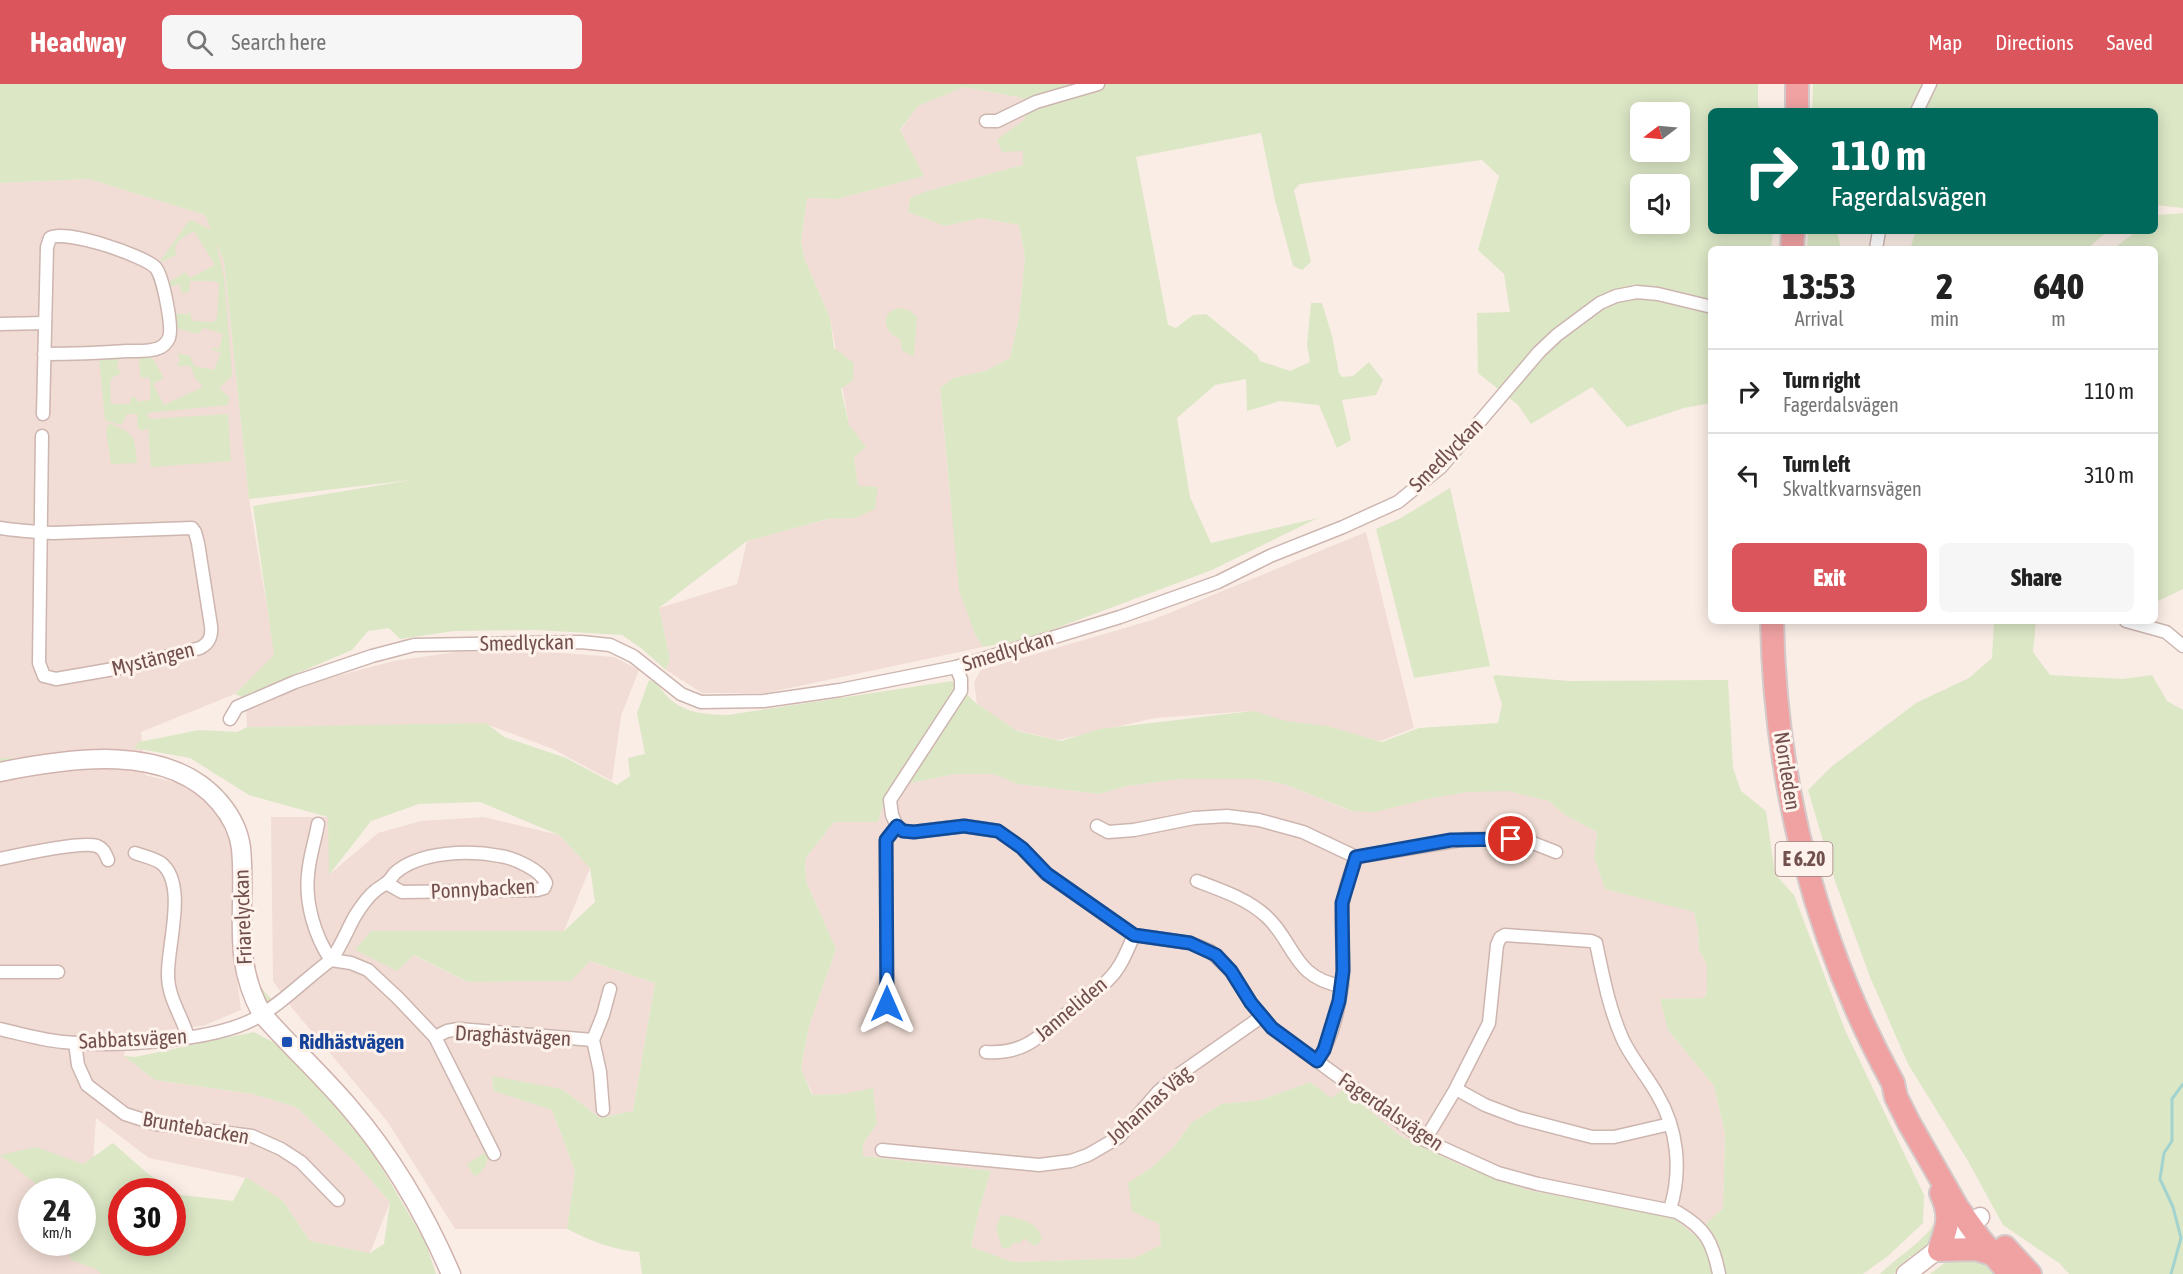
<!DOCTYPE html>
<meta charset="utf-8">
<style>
:root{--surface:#fff;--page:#f6f6f6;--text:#222;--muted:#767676;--line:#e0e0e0;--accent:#db555c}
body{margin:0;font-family:"Asap Condensed",sans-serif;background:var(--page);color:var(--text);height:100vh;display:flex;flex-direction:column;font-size:22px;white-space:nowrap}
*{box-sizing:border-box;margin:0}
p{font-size:20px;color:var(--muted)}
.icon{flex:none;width:33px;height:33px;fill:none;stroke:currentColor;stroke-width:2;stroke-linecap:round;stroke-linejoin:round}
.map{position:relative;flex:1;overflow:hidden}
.panel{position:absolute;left:1708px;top:162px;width:450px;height:378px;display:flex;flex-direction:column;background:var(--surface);border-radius:9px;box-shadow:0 3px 15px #0003}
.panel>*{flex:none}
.banner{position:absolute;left:1708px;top:24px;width:450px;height:126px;border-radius:9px;box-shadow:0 3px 15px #0003;background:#00695c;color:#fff;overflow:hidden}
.needle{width:39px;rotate:254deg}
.fabs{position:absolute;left:1630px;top:18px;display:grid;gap:12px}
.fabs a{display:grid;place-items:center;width:60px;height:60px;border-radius:9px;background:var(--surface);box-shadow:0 3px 15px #0003;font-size:30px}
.speed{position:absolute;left:18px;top:1094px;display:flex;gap:12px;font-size:30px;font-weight:700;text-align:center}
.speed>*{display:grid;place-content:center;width:78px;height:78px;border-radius:50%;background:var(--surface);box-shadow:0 3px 15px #0003;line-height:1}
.speed small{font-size:15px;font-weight:400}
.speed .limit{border:9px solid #d22;background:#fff;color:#111}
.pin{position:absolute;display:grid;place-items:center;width:51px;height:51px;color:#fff;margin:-26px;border:3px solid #fff;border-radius:50%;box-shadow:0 2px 6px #0007}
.me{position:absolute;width:66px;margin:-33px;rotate:0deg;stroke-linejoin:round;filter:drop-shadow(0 0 4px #0008)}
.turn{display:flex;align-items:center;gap:21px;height:126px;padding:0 24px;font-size:27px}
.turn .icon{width:78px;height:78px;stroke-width:2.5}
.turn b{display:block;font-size:42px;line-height:51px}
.eta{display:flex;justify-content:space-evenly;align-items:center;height:102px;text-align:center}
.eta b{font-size:36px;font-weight:800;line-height:42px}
.cta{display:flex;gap:12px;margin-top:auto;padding:12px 24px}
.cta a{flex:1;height:69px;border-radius:9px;background:var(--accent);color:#fff;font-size:24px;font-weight:800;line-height:69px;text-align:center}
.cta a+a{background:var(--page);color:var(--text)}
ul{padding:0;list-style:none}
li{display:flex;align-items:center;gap:18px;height:84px;padding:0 24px;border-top:2px solid var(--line)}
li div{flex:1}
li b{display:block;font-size:22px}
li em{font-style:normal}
header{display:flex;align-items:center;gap:36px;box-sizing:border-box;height:84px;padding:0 30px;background:var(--accent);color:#fff}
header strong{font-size:28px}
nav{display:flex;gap:33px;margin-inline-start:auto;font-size:21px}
.search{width:420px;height:54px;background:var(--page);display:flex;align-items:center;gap:15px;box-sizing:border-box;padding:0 21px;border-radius:9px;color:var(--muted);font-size:22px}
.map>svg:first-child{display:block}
.residential{fill:#f1ddd5;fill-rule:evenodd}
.green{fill:#dce7c6;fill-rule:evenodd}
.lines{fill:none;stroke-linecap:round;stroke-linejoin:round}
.stream{stroke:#a3d3ce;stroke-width:3}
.street-casing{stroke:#cdb5b0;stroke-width:15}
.secondary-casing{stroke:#d0b3ae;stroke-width:21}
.highway-casing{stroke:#d5caca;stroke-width:26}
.street{stroke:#fff;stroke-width:12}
.secondary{stroke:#fff;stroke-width:18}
.highway{stroke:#f0a2a3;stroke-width:22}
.route-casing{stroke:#114b97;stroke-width:15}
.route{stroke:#1a73e8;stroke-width:10}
.transit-dot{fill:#1a4fb4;stroke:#fef2ec;stroke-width:2}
.labels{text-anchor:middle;stroke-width:6;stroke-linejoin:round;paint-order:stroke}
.shield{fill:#fef2ec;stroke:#9c817d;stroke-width:1.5}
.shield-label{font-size:20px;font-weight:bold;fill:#72504d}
.street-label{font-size:21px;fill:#72504d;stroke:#fef2ec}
.transit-label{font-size:21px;font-weight:bold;fill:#164399;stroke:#fef2ec;text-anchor:start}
</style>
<header>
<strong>Headway</strong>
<div class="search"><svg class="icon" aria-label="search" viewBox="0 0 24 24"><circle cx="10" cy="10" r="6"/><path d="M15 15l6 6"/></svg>Search here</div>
<nav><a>Map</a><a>Directions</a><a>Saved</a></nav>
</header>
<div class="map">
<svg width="2183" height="1190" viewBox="0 0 2183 1190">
<rect width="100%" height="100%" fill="#faede6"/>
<g class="residential">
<polygon points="964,3 1024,14 1025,35 1023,81 927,107 908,128 945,142 981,134 1019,141 1025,173 1019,234 1010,274 985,287 953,294 940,304 951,423 975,550 983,563 766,609 702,609 666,586 670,575 659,524 737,500 747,457 829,435 855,434 858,403 854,373 865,363 849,341 830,234 805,176 801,158 807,114 837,115 924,92 900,47 918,22"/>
<path d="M89,95L205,131L224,177L249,415L275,571L235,610L141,648L145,691L186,701L201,712L216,728L228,753L232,764L233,784L232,855L241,926L203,942L128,950L124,972L155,996L253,1010L296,1023L354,1077L390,1118L370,1169L310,1157L283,1117L246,1094L149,1074L96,1034L87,1166L104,1190H0V99ZM32,1107H82V1158H32Z"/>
<polygon points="1366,448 1414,644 1380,657 1325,643 1285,638 1252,627 1155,634 1058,656 1015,646 977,620 974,598 981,586 1152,536"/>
<polygon points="538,567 614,573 639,586 621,632 612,697 553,665 486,640 247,643 246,623 329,594 394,577 456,568"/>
<polygon points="954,690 993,690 1018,700 1099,710 1127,702 1180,695 1256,695 1284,700 1351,727 1467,708 1508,706 1550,717 1565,731 1597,748 1594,774 1605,805 1694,827 1698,846 1699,867 1707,880 1707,907 1704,914 1661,915 1668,946 1714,1002 1725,1050 1723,1124 1694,1151 1671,1132 1527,1106 1456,1079 1399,1051 1344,1005 1331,1015 1310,998 1261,1016 1221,1020 1191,1039 1173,1064 1152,1083 1128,1099 1159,1140 1161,1161 1135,1174 1013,1178 971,1164 979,1126 991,1087 863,1072 863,1060 877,1040 873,1005 844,1010 813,1011 801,985 809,942 836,865 806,797 805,775 834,738 878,738 888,704"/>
<polygon points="271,733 328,733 330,790 378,749 421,737 484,733 559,751 590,784 564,847 372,847 413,871 468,898 589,877 655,899 633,1027 600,1034 562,1005 492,993 493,1007 552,1026 575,1087 567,1145 455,1145 387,1037 292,924 273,897"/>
</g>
<g class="green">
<path d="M0,0H1758V21L1761,27H1712V147H1773L1771,165H1712L1711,319L1684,324L1627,343L1592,303L1531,340L1518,321L1478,289L1477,229L1510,228L1504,190L1478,166L1499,92L1482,76L1300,100L1294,106L1311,178L1302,186L1293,182L1275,116L1261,49L1136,73L1168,241L1176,244L1193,231L1206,230L1257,271L1260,277L1290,287L1310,278L1307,261L1311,219H1322L1332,252L1339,289L1342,293L1353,292L1369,278L1383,296L1376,311L1342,316L1351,356L1337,364L1319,321L1280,317L1247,327L1246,295L1215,301L1177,334L1190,413L1211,459L1318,434L1212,486L1054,545L1017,557L983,563L975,550L959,506L940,304L953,294L985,287L1010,274L1019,234L1025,173L1019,141L981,134L945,142L908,128L910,114L927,107L1023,81V67L1002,68L997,56L1025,35L1023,14L964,3L918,22L900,46L924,92L837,115L807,114L801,158L805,176L830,234L834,264L854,279L853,296L841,305L849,341L866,363L854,373L858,402L878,403L875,425L855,434L828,435L747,457L659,524L670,575L666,586L641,564L622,551L537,546L454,547L400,555L389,544L368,547L352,566L242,613L235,610L274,571L253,422L412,396L249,415L224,177L216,158L224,193L232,289L231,293L219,304L229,313L228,321L147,329L149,335L228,330L231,377L151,383L148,344L143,347L138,345L137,330H127L121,341L105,336L99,274L119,273L117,285H119L120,290L114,292L110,297L111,320H130L131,313H136L138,318L150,316V294L140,293L139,271L151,272L164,294L153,300L164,321L203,303L196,295L190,282H178L177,279L180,277L177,269L190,272L194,282L214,286L221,268L212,266L213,263L219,265L223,250L204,244L198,250L175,244L172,230H187L190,227L192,237L214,238L217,234L219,199L213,197H190L189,208L181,209L180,200L169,203L168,199L185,188L190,194L215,181L194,147C184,153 172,157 176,171L159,179L188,138L191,136L211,146L205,131L89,95L0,99ZM1641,28H1680V68H1641ZM1641,100H1680V140H1641Z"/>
<polygon points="1813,0 2183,0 2183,124 2156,121 2156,27 1812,27"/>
<polygon points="2183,129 2183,505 2156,518 2156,165 2113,165 2137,147 2156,147 2156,133 2158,131"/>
<polygon points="1808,147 1837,147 1841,165 1807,165"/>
<polygon points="1916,147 2108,147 2087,165 1910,165"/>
<path d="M901,224L910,227L917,233L914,271L912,272L902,266L900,255C881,248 881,225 901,224Z"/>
<path d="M109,339C136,351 134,350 137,379L111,380L106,348Z"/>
<polygon points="1450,404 1490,582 1414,594 1376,445 1401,434"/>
<polygon points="1994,537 2036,537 2033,568 2050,591 2123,595 2152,591 2167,617 2183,626 2183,1190 2069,1190 2059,1179 2003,1141 1968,1077 1908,980 1870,893 1835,797 1808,706 1831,683 1916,619 1969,594 1992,574"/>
<path d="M1496,591L1570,597L1728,596L1733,684L1741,707L1766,727L1775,790L1794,811L1845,946L1924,1111L1923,1139L1888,1172L1863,1190H642L639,1168C613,1166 591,1157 567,1145L575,1087L552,1026L493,1007L492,992L562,1005L600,1034L633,1027L655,899L590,877L571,897L468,898L414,871L397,887L355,866L371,847H564L595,818L590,784L559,751L480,718L419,720L371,737L329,791L328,733L249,711L190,674L134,664L139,658L199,646L237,648L247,643L486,639L504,653L566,674L617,701L630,692L628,674L645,670L637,629L649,596C658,598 663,609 670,615C687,630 706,630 728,631L952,597L976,619L1017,647L1061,657L1100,645L1253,627L1286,637L1327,642L1382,658L1419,644L1498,639L1502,620L1493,592ZM954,690H993L1018,700L1099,710L1127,702L1180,695H1256L1284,700L1352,727L1375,728L1427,715L1467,708L1508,707L1549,717L1565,731L1597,748L1594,774L1605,805L1694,828L1698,846L1699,867L1707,880V908L1704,914L1660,915L1668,946L1714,1002L1725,1050L1723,1124L1694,1151L1671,1132L1527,1106L1456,1079L1399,1051L1344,1005L1331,1014L1310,998L1261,1016L1221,1020L1191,1039L1173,1064L1152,1083L1128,1099L1132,1127L1159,1140L1161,1161L1135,1174L1013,1178L971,1163L979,1126L991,1087L863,1072V1060L877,1040L873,1004L844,1010L812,1011L801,984L809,942L836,865L806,797L805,775L834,738H878L888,704Z"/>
<path d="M92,667C160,669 233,678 249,759C252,775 251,793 251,810C251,836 248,875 259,900C263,907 269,912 273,917L265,918L261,914C242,881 248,839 248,802C248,787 250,771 245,757C220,670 132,665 55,673C40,674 25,679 10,680L0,679V674H20Z"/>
<path d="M254,948L284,964L360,1047L426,1159L436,1190H101L96,1185L71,1176L67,1158H82V1107H65L62,1100L41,1104L0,1071L36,1063L83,1080L113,1059L147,1089L181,1111L233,1117L246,1093L283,1117L310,1157L370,1169L384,1160L390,1118L354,1077L296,1023L253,1010L155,996L124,972L135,973ZM122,1107H172V1158H122Z"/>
<path d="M488,1067L489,1070C486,1079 484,1090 474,1092L467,1080Z"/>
<path d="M1001,1131C1017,1134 1038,1137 1042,1155L1037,1161H1033L1024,1154L1019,1160L1016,1158L1009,1164H1002L996,1144Z"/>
<path d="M1937,1136V1156L1911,1173L1909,1172V1175L1894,1190H1880C1899,1171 1923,1159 1937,1136Z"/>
<polygon points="1968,1169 2004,1190 1930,1190 1946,1178"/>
</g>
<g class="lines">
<polyline class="stream" points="2171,1190 2181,1154 2173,1123 2160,1095 2164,1069 2172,1057 2172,1015 2183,1000"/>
<g class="street-casing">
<g id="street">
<polyline points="1917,27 1930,0"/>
<polyline points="986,37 997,37 1036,18 1098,0"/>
<polyline points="1876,165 1879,147"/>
<polyline points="0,240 45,239"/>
<path d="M43,330L47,163L50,154C66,145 142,171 155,183C163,191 173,243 169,254C167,258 164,262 159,264C150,268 137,267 127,267C100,269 72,270 44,270"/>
<path d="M0,444C18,447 35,448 53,449L192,444L195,448L198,459L211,542C212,552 210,559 200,564L131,582L56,595L44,592L39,579L42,352"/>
<polyline points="2126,537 2166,548 2183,562"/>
<path d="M956,583L961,595V607L890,716L892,731L897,742L903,747L914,748L964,742L998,747L1022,764L1045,789L1134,851L1190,859L1210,867L1231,887L1251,919L1272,944L1425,1056L1498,1089L1538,1100L1677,1128C1705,1144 1713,1158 1719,1190"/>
<polyline points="230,635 237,623 295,598 372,572 414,561 581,558 610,561 633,572 681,610 701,618 764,617 840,606 956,583 1120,533 1218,498 1270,472 1343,443 1398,418 1441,383 1539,268 1557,251 1600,219 1616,212 1637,208 1658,210 1712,223"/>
<path d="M318,740C315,757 309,774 308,791C305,819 315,853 331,876C342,861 346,848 355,832C360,824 367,813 375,807C378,804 383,802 386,799C390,797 392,792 395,789C420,767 470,766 500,772C514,774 541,786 546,799L544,804L537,806L402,808L386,799"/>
<polyline points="1097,742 1108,748 1134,746 1194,734 1227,732 1259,736 1303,748 1356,773 1467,755 1511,755 1533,759 1556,768"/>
<path d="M135,769C143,772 154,774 161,779C188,800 167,862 168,891C168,914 182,932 188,953"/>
<path d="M0,775C18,771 82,757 97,762C104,765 105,769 108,776"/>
<path d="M1197,797C1221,806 1248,815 1267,833C1295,859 1293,894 1342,902"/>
<polyline points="0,888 58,888"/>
<polyline points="887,920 886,756 897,742"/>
<path d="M0,945C21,950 42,956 63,958C112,963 211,958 254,935C282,920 305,895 331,876L351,879L368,886L398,914L435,953L494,1070"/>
<polyline points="435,953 447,947 459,945 593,956"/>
<polyline points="75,959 78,981 87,1001 125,1030 156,1040 252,1052 281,1065 301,1078 338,1116"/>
<path d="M986,968C1027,971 1044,948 1073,924C1085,915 1099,906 1109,895C1121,883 1127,867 1134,851"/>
<path d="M1317,977C1333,955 1343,911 1343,883C1343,862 1340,839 1343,818C1345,803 1351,788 1356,773"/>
<polyline points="1456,1005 1485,1021 1519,1034 1592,1053 1614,1053 1670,1040"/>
<polyline points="603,1026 600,988 593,956 603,931 610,905"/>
<path d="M1425,1056L1455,1006L1489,939L1497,861L1500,854L1505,851L1591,857L1596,859C1603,892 1609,925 1623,956C1632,975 1647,992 1657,1010C1678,1045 1682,1087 1670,1125"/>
<polyline points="882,1066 1039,1081 1071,1077 1088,1071 1119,1053 1159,1007 1177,992 1261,933"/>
</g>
</g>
<g class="secondary-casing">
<g id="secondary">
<path d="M0,688C69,674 169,658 220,719C231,732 239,748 241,764C247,825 230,873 262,930C290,962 322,991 349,1023C392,1073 425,1130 451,1190"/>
<polyline points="1906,1190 1980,1133"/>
</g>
</g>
<g class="highway-casing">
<g id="highway">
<polyline points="1797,27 1797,0"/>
<polyline points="1792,165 1793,147"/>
<path d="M1772,537C1775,698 1815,857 1893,999L1896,1013L1909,1039L1957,1123L1980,1155L2010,1190"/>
<path d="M1941,1109C1952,1133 1947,1143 1939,1166L1976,1165L1992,1170"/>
<polyline points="2005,1163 2030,1190"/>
</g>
</g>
<use href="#street" class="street"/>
<use href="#secondary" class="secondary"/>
<use href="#highway" class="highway"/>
</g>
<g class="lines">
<g class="route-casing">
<polyline id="route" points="887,920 886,756 897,742 903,747 914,748 964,742 998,747 1022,764 1047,790 1134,851 1190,859 1216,871 1231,887 1251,919 1272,944 1317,977 1324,966 1339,917 1343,887 1342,819 1356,773 1451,756 1511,755"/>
</g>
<use href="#route" class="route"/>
</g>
<rect class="transit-dot" x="281" y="952" width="12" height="12" rx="3"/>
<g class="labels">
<rect class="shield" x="1775.5" y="758" width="57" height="34" rx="4.5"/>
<g class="shield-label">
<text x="1804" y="782">E 6.20</text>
</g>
<g class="street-label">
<text transform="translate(1446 371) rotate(-45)" y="7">Smedlyckan</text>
<text transform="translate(527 559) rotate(-1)" y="7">Smedlyckan</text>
<text transform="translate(1008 567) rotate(-17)" y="7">Smedlyckan</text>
<text transform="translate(153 575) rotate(-14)" y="7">Mystängen</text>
<text transform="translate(1787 687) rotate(81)" y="7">Norrleden</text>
<text transform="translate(483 805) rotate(-3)" y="7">Ponnybacken</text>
<text transform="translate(243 833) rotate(-92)" y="7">Friarelyckan</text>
<text transform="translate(1071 925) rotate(-40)" y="7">Janneliden</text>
<text transform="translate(513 952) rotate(3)" y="7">Draghästvägen</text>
<text transform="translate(133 955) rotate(-3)" y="7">Sabbatsvägen</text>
<text transform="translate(1149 1021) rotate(-42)" y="7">Johannas Väg</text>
<text transform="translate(1391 1028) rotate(34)" y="7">Fagerdalsvägen</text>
<text transform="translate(196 1044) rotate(10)" y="7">Bruntebacken</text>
</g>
<g class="transit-label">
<text x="299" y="965">Ridhästvägen</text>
</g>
</g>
</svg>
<div class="fabs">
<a><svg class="needle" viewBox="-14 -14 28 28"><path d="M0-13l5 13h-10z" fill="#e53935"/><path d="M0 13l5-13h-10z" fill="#767676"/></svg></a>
<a><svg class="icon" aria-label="sound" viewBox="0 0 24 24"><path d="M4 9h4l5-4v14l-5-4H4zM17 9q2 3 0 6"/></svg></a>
</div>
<div class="speed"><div>24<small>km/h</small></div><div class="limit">30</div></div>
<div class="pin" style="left:1511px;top:755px;background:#d93025"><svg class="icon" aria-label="arrive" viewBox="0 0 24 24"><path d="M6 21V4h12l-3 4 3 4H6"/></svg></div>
<svg class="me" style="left:887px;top:920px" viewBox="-20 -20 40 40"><path d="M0-17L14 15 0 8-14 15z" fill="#1a73e8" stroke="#fff" stroke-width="4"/></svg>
<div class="banner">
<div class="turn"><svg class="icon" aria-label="right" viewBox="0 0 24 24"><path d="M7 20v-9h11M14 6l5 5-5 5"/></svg><div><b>110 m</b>Fagerdalsvägen</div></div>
</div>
<section class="panel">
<div class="eta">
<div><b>13:53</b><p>Arrival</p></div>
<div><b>2</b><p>min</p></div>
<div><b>640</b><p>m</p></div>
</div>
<ul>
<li><svg class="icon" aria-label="right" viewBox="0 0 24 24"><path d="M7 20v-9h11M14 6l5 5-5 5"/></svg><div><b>Turn right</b><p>Fagerdalsvägen</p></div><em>110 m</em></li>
<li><svg class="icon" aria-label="left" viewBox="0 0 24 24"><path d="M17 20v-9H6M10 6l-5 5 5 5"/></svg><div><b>Turn left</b><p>Skvaltkvarnsvägen</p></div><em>310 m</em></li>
</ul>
<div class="cta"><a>Exit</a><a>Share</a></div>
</section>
</div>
